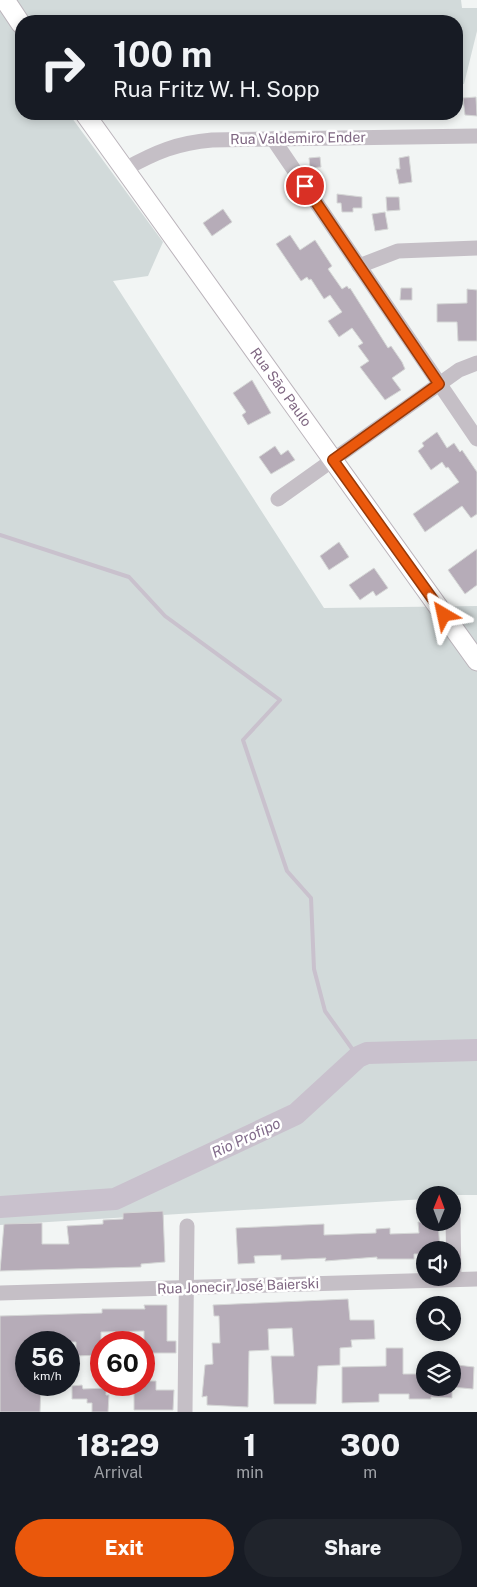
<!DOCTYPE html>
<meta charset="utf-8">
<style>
:root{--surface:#171b24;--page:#20242c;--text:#f1f3f6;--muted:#9ea1a6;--accent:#ea580c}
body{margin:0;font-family:"Public Sans",sans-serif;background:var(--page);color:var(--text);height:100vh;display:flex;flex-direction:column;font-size:19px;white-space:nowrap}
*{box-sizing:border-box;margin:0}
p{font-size:16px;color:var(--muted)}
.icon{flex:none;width:28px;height:28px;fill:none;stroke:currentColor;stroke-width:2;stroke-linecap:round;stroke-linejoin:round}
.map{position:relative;height:1412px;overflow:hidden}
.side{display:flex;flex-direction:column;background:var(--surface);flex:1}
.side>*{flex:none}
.guide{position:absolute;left:15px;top:15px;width:448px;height:105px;border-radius:20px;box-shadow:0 2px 8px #0003;background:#171b24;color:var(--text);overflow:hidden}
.needle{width:32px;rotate:1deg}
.buttons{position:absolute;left:416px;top:1186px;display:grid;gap:10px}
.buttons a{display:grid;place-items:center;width:45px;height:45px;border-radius:50%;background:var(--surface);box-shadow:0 2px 8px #0003;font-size:25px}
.speed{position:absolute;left:15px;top:1331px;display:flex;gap:10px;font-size:25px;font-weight:700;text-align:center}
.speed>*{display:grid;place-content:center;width:65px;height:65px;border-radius:50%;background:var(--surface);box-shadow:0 2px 8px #0003;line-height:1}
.speed small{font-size:12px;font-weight:400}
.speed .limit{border:8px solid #d22;background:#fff;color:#111}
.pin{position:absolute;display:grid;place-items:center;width:42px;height:42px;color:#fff;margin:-21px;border:2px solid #fff;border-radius:50%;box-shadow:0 1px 5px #0007}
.me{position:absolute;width:55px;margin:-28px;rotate:324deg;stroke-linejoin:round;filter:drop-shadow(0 0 4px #0008)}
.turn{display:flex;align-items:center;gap:18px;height:105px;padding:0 15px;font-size:22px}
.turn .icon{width:65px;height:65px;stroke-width:2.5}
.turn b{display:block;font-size:35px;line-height:42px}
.eta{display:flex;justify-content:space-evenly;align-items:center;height:85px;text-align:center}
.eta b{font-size:30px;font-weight:800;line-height:35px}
.button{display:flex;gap:10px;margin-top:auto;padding:10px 15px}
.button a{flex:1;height:58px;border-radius:30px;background:var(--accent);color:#fff;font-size:20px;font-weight:800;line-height:58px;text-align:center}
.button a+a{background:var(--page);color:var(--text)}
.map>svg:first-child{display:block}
.green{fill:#d2dada}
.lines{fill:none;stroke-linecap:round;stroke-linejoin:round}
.stream{stroke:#c9c1cd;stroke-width:4}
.river{stroke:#c9c1cd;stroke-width:22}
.building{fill:#b6acb8;stroke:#d5d7d6}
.major-casing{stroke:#bbb4bb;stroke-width:21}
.minor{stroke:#c5bfc6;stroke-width:15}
.major{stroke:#fff;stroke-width:19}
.route-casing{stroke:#983908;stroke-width:12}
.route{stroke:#ea580c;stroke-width:9}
.labels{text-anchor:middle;stroke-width:5;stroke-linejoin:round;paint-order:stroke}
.street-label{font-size:14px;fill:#7e6681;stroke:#fff}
.water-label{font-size:15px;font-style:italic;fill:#826c8b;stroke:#fff}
</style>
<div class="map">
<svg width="477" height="1412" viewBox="0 0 477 1412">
<rect width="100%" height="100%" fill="#f2f5f4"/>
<polygon class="green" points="17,0 461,0 462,8 477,8 477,31 464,84 456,84 456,21 21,21 21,114 69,114 163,242 148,276 113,281 324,608 477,606 477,1195 425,1195 425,1199 0,1225 0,12"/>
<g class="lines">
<polyline class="stream" points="0,535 129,577 165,616 280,700 243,740 287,871 311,898 314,969 325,1011 358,1057"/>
<polyline class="river" points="0,1207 115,1199 296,1114 358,1057 367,1053 477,1050"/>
</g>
<g class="building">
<polygon points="476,97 477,116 465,115 463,98"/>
<polygon points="409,156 412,182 399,184 396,169 400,169 399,158"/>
<polygon points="320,157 321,167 310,168 309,158"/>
<polygon points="337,194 362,197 362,208 353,208 353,212 342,212 341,203 337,203"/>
<polygon points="386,197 399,197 400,210 387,211"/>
<polygon points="223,209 232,222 212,236 203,223"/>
<polygon points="385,212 388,229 375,231 372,214"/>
<polygon points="290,235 300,250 315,240 332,266 328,269 342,289 347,286 349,289 350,288 388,348 391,346 402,362 405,369 392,378 401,390 385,400 360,367 369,361 358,346 363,343 352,328 339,337 328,321 342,312 330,295 324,299 311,279 309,280 307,277 301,281 276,244"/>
<polygon points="401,288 412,288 412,300 400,300"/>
<polygon points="467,289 477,290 477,341 458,341 457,322 437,322 437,304 467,303"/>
<polygon points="252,380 271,413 248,425 242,415 246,412 233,393"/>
<polygon points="437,432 447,448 454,443 460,452 462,450 477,472 477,514 471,518 462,506 425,532 413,514 459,482 448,467 446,468 442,462 431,470 418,451 424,446 422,443"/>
<polygon points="275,446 281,455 288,450 295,460 271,474 259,457"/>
<polygon points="339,542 349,557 329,570 320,556"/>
<polygon points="477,549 477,585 465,594 448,570"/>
<polygon points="374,568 388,588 376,596 373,591 360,600 349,585"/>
<polygon points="163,1211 165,1262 141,1264 141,1267 0,1271 4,1224 42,1223 42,1244 69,1244 67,1226 103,1224 103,1220 123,1219 123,1213"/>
<polygon points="418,1222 438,1222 440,1250 425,1250 425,1254 414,1254 414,1259 377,1259 377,1257 325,1261 326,1258 281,1260 281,1255 254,1256 255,1263 238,1264 236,1228 324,1224 324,1235 376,1233 376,1229 390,1228 390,1234 419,1233"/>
<polygon points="348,1299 350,1320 374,1320 375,1339 351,1340 352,1347 340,1348 340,1365 318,1366 316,1404 274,1404 271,1356 294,1356 292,1328 268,1329 269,1350 249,1351 248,1407 207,1405 207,1396 202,1397 205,1365 213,1364 212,1343 220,1343 219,1316 214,1316 213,1305"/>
<polygon points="144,1305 167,1305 167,1341 176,1341 176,1353 144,1353 144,1331 101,1332 101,1355 76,1356 76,1342 60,1342 60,1339 31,1340 31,1342 26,1342 26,1385 41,1385 40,1412 0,1412 0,1316 102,1313 102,1309 145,1309"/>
<polygon points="386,1348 403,1348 403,1374 425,1374 425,1388 452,1388 452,1398 431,1397 431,1399 409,1399 409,1394 379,1394 379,1402 342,1403 342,1367 386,1366"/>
<polygon points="457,1365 474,1367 473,1389 452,1387 452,1367 457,1367"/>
<polygon points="144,1381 156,1381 156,1390 174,1390 173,1410 134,1410 134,1385 144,1385"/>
<polygon points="82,1385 83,1389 106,1388 106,1395 109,1395 108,1412 92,1412 92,1403 87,1403 87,1399 72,1399 72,1386"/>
</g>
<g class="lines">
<g class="major-casing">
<g id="major">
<polyline points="5,0 21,24"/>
<polyline points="85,114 477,661"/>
</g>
</g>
<g class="minor">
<polyline points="273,139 477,439"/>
<path d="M125,169C156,152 177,143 212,140L477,136"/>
<polyline points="359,266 398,251 477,248"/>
<polyline points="278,499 459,370 477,363"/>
<polyline points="453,1219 454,1279"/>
<polyline points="0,1293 477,1279"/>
<polyline points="185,1412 187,1226"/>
</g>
<use href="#major" class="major"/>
</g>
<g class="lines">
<g class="route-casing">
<polyline id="route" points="305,186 439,384 333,460 444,615"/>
</g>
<use href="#route" class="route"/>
</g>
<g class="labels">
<g class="street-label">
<text transform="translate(298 138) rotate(-1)" y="5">Rua Valdemiro Ender</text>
<text transform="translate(281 387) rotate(54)" y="5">Rua São Paulo</text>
<text transform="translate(238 1286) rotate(-2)" y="5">Rua Jonecir José Baierski</text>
</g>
<g class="water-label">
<text transform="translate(246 1138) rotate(-25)" y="5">Rio Profipo</text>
</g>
</g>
</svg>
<div class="buttons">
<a><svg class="needle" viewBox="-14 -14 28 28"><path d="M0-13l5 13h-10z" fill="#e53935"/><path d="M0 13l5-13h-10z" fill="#9ea1a6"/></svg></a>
<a><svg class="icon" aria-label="sound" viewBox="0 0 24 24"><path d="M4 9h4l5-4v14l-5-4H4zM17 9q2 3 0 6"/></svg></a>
<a><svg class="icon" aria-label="search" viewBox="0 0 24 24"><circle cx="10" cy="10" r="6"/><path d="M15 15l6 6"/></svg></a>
<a><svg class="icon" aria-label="layers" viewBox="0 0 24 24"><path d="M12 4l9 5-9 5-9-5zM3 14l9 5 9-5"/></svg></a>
</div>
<div class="speed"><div>56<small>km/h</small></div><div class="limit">60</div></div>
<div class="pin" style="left:305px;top:186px;background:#d93025"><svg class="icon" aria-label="arrive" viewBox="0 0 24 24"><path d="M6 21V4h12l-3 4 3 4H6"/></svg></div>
<svg class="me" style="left:444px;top:615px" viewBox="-20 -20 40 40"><path d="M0-17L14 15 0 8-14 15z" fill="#ea580c" stroke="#fff" stroke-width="4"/></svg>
<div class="guide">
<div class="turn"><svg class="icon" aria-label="right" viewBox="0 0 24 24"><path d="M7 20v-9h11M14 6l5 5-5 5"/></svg><div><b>100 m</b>Rua Fritz W. H. Sopp</div></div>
</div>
</div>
<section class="side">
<div class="eta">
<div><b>18:29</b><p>Arrival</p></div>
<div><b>1</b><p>min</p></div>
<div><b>300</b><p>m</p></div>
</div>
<div class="button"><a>Exit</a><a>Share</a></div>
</section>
